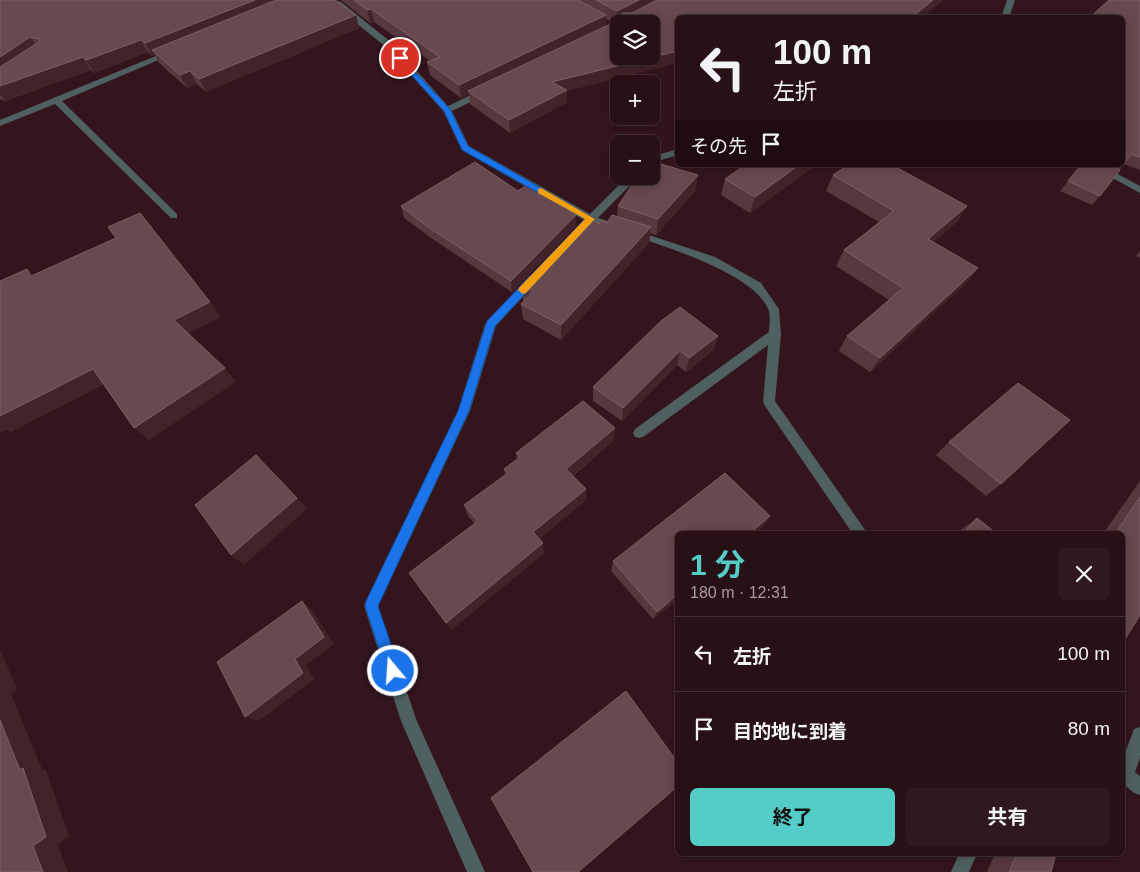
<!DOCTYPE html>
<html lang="ja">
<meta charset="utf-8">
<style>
:root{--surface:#271016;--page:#2f191f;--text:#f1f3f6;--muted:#a49da1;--line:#433035;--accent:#54cdc9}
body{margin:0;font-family:Helvetica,"Noto Sans JP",sans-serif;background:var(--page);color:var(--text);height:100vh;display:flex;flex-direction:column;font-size:19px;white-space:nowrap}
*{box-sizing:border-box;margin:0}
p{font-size:16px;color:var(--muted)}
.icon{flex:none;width:28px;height:28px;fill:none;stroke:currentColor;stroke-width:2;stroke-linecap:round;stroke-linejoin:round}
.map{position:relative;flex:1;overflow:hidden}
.panel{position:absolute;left:675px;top:531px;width:450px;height:325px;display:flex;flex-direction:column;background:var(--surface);border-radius:8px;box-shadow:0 2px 12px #0003,0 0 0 1px var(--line)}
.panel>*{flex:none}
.banner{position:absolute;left:675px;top:15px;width:450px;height:152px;border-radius:8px;box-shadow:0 2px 12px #0003,0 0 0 1px var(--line);background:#271016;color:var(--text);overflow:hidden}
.buttons{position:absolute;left:610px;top:15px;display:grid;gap:10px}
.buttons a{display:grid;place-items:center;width:50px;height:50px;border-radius:8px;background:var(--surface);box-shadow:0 2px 12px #0003,0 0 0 1px var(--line);font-size:25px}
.pin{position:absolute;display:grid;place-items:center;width:42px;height:42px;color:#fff;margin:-21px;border:2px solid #fff;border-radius:50%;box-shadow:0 1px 5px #0007}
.me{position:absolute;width:55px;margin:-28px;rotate:342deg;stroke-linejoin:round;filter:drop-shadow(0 0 4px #0008)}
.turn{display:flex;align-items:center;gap:18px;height:105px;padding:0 15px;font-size:22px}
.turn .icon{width:65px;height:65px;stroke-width:2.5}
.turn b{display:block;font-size:35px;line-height:42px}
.then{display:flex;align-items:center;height:48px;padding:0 15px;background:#0003;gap:10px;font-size:19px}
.round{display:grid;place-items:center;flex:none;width:52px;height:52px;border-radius:8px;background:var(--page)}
.headline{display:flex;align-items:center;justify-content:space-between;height:85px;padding:0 15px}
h1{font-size:30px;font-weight:700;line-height:38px;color:var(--accent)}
.cta{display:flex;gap:10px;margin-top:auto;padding:10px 15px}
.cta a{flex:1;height:58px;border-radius:8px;background:var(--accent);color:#111;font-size:20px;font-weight:700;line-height:58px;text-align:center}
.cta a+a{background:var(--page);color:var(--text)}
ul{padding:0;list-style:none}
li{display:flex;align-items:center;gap:15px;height:75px;padding:0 15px;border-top:1px solid var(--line)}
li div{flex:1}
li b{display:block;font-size:19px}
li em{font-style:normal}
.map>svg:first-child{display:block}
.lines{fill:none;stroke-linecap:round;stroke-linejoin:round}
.minor{fill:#4e605f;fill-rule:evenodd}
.wall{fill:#58383f;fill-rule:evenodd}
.shaded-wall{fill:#43232a}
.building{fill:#68494f;stroke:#7d5f65;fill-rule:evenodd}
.route{fill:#1a73e8;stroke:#114b97}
.slow{fill:#f59e0b}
</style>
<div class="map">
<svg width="1140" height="872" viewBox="0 0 1140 872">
<rect width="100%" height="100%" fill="#34151d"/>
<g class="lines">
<g class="minor">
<path d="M324,0H334L341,2L392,43L448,106L481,90H487V94L452,111L469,146L590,214L628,176H639L598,218L715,257L761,283L779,309L781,334L775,401L868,534H853L765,406L763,402L768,345L643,437L639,438L635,437L633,433L635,429L769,332C769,326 771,315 768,309C752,268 634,237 593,223L584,232H576V228L584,220L462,150L443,111L386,47L335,6Z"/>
<polygon points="1007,0 1015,0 1009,18 1001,18"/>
<polygon points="168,51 175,53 62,101 177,214 177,218 171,218 55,104 0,126 0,120"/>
<polygon points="678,149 678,155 651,163 651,157"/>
<polygon points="1089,165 1101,165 1140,186 1140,193"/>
<polygon points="533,275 537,276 538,279 537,282 496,326 470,411 378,606 416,719 485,872 467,872 401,721 364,606 458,411 485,324 529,276"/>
<polygon points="1140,727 1140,758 1135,772 1140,776 1140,795 1134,793 1122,783 1122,761 1134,729"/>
<polygon points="959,854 977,854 969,872 951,872"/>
</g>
</g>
<g class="wall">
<polygon points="0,0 356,15 359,28 206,92 197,84 187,88 159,63 155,55 152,56 148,52 94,73 91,70 5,101 0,99"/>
<path d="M340,0H943L921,18H678L567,91V102L510,133L470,104L469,94L461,98L430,75L427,62L430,61L374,22L370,23L342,1ZM606,19L613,22L606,26Z"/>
<polygon points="1140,0 1140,170 1124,164 1100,196 1092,205 1060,191 1081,165 1122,165 1122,18"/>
<polygon points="816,165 750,213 721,195 725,179"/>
<polygon points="698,175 695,191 656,235 650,233 649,243 561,340 523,319 521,304 524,301 523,300 522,285 599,224 607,223 617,217 618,206"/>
<polygon points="833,175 967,206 957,222 933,242 966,283 870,372 839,351 847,336 889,300 836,266 844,250 879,222 826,191"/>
<polygon points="518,191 576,215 576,226 512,292 431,238 404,218 401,206"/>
<polygon points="1140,251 1140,258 1136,256"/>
<polygon points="718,336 713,350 686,372 677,365 622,421 593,401 593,387"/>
<polygon points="615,428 613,441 573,476 586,500 539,539 544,553 451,630 409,573 475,524 468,516 464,505 505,475 504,469 517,459 516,453"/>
<polygon points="949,442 1001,484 986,496 936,455"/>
<polygon points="725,473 770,516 763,527 755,534 678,534 678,599 653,619 611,571 613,561"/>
<polygon points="1140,481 1140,615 1122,534 1103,534"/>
<polygon points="977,518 997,534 958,534 962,529"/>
<polygon points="995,854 1056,854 1051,872 987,872"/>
</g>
<g class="shaded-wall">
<polygon points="255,0 291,0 152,50 155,55 152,56 145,43"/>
<polygon points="639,0 662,0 616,24 617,11"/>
<polygon points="933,0 943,0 921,18 911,18"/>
<polygon points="371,9 374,22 370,23 367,10"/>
<polygon points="356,15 359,28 206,92 199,79"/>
<polygon points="606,15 606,28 468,91 469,94 461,98 459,85"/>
<polygon points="30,37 39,49 0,77 0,57"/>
<polygon points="141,40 148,52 94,73 86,60"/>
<polygon points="678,51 678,63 567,91 567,102 510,133 509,120 552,82"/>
<polygon points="83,57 91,70 5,101 0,94 0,86"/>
<polygon points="190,71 197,84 187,88 180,75"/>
<polygon points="799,165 816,165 750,213 755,197"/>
<polygon points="698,175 695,191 656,235 658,219"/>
<polygon points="967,206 957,222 919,255 928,239"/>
<polygon points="576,215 576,226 512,292 511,281"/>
<polygon points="651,227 649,243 561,340 561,325"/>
<polygon points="978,268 966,283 870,372 880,358"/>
<polygon points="210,302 221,317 185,335 174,320"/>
<polygon points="718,336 713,350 686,372 689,358"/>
<polygon points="680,351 677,365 622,421 623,408"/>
<polygon points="225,368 236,382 149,440 134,428"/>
<polygon points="93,369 107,383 11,432 7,430 0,433 0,416"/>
<polygon points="615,428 613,441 566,481 566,469"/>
<polygon points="586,489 586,500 535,543 533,532"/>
<polygon points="297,498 307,509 244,565 231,555"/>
<polygon points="770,516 763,527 755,534 749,534"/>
<polygon points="543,543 544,553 451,630 446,623"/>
<polygon points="678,594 678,599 653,619 657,612"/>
<polygon points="302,601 312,610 334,644 306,665 314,679 259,721 245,717 295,659"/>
<polygon points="0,649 17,689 11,694 42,769 46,770 69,836 58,845 68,872 43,872 33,846 20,770 0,720"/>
</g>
<g class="building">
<polygon points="0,0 255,0 145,43 141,40 86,60 83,57 0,86 0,67 39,42 40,39 30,37 0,57"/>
<polygon points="276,0 335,0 356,15 199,79 190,71 180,75 152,50"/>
<polygon points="354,0 578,0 606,15 459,85 427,62 440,57 371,9 367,10"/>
<polygon points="596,0 639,0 617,11"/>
<path d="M657,0H933L911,18H678V51L552,82L567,90L509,120L468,91L621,19L622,13H632ZM619,24H651V56H619Z"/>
<polygon points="1109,0 1140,0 1140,157 1131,154 1125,162 1122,160 1122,18 1089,18"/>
<polygon points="651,161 698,175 658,219 618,206 638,176 651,176"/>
<polygon points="475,162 518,191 527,185 576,215 511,281 428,227 401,206"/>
<polygon points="745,165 799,165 755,197 725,179"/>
<polygon points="848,165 892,165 967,206 928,239 978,268 880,358 847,336 903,288 844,250 894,211 833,175"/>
<polygon points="1081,165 1111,165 1120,170 1100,196 1068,181"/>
<polygon points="140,213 210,302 174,320 225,368 134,428 93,369 0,416 0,281 27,269 31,276 116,238 108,227"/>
<polygon points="612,215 651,227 561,325 521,304 533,292 522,285 587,217 599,224 602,220 607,223"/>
<polygon points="680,307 718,336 689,358 680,351 623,408 593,387 661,321"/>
<polygon points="1018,383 1070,420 1001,484 949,442"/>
<polygon points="583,401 615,428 566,469 586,489 533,532 543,543 446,623 409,573 478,521 464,505 508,473 504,469 520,457 516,453"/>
<polygon points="256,455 297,498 231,555 195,505"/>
<polygon points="725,473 770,516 749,534 678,534 678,594 657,612 613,561"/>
<polygon points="1140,497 1140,615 1122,644 1122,534 1115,534"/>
<polygon points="977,518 997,534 963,534"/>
<polygon points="302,601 324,637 295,659 303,673 245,717 217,662"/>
<polygon points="626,691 678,763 678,786 578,872 533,872 491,798"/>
<polygon points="0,720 20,770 23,768 46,837 33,846 43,872 0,872"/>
<polygon points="1017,854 1056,854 1051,872 1009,872"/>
</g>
<polygon class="route" points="400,56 450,109 468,146 595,219 495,326 469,411 378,606 400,671 398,676 393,678 388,676 386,671 365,606 366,601 458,411 487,321 585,219 462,150 444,111 398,60 397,58"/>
<polygon class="slow" points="541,188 595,219 526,293 523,294 518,290 519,288 585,219 538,193 538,189"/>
</svg>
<div class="buttons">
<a><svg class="icon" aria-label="layers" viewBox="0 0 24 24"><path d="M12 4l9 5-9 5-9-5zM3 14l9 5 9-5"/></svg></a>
<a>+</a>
<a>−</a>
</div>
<div class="pin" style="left:400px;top:58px;background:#d93025"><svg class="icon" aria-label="arrive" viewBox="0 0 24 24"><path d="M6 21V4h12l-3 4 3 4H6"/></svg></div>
<svg class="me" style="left:393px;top:671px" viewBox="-20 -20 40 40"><circle r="17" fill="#1a73e8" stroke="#fff" stroke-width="3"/><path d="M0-11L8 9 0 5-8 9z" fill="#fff"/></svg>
<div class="banner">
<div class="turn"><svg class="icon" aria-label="left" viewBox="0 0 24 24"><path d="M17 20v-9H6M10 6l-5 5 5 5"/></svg><div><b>100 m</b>左折</div></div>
<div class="then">その先<svg class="icon" aria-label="arrive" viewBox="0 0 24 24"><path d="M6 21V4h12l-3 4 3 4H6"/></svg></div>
</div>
<section class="panel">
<div class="headline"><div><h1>1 分</h1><p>180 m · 12:31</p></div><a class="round"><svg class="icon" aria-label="close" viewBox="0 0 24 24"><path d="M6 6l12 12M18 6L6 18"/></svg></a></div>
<ul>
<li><svg class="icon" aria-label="left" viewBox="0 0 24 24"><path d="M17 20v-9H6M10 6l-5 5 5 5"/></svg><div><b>左折</b></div><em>100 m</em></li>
<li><svg class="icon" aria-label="arrive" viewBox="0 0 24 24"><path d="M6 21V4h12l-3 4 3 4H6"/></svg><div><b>目的地に到着</b></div><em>80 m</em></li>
</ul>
<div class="cta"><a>終了</a><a>共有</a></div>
</section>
</div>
